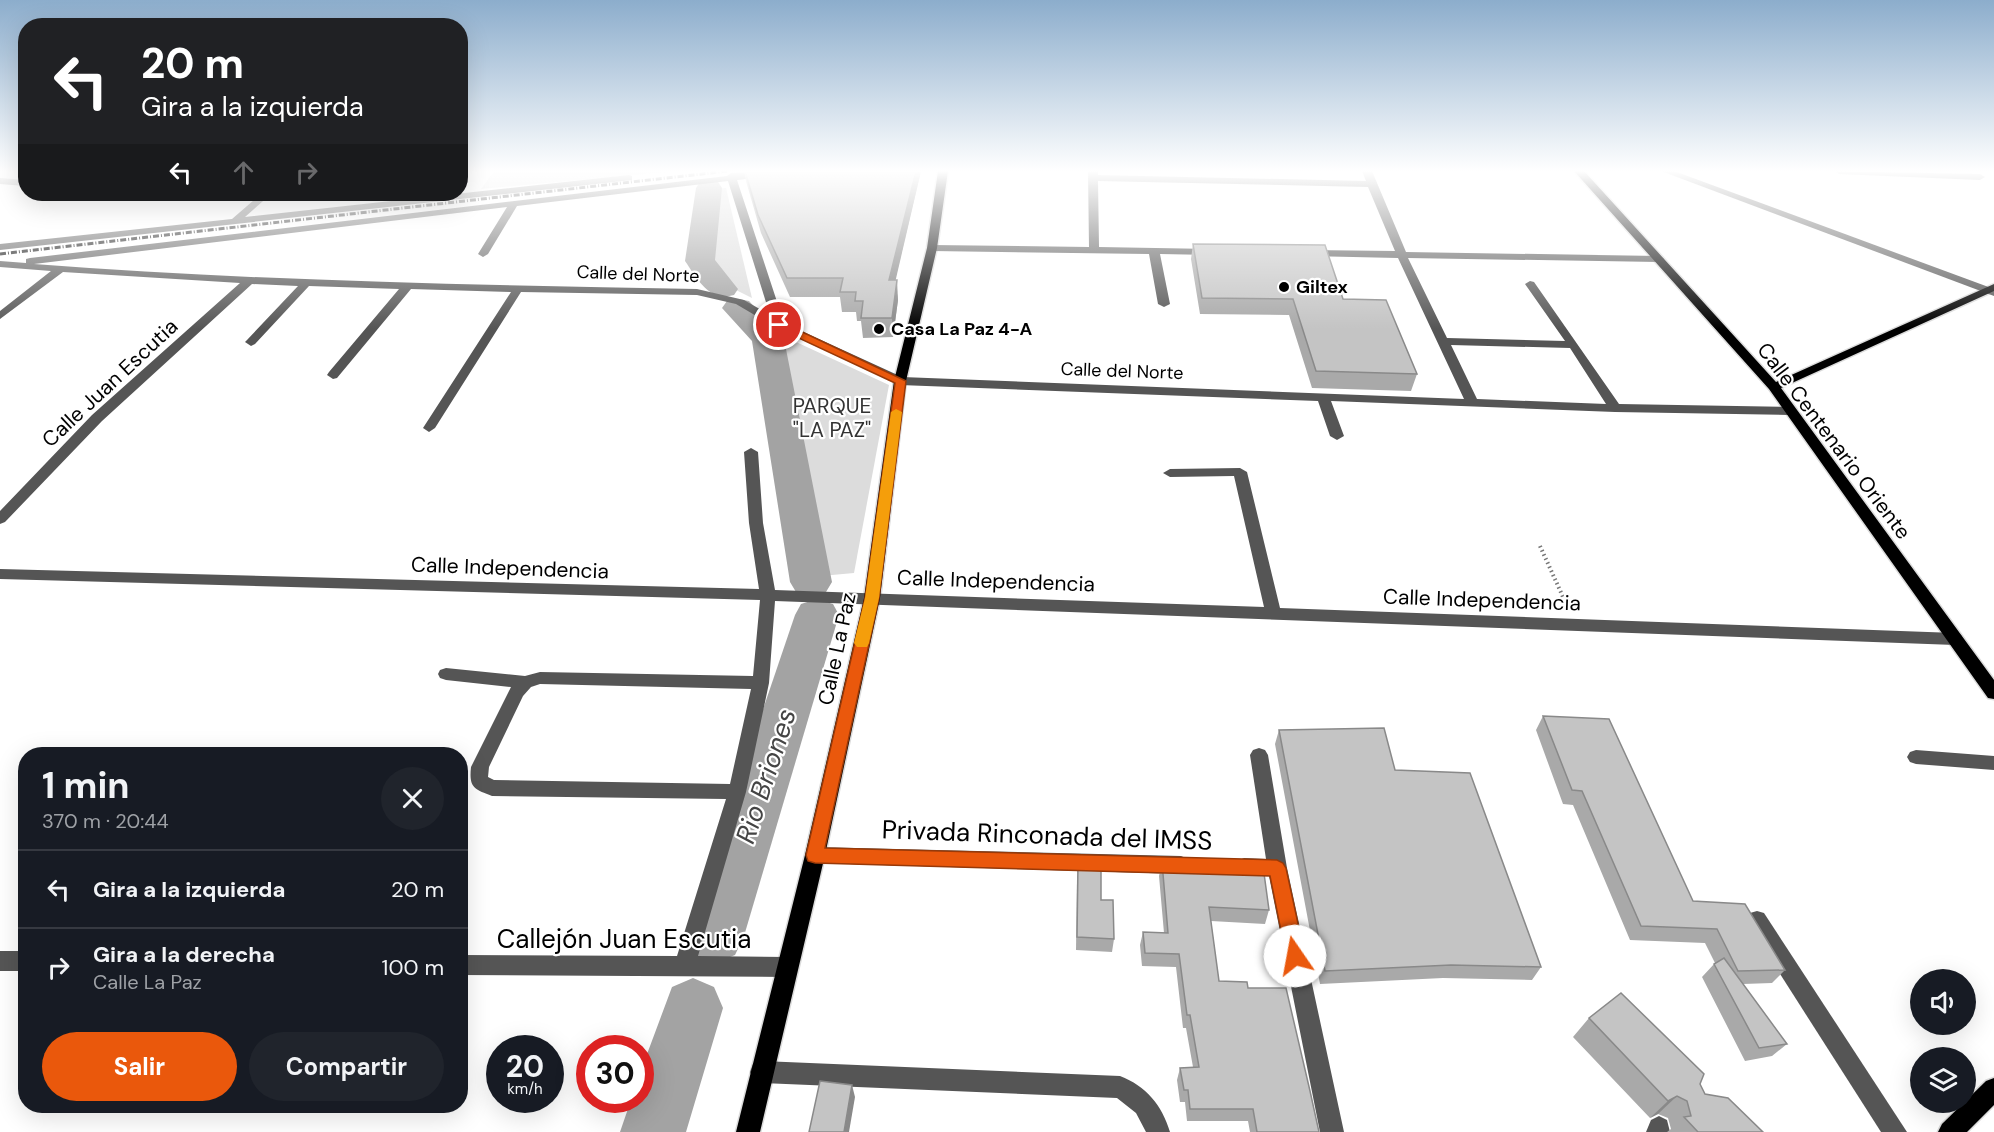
<!DOCTYPE html>
<html lang="es">
<meta charset="utf-8">
<style>
:root{--surface:#171b24;--page:#20242c;--text:#f1f3f6;--muted:#9ea1a6;--line:#363941;--accent:#ea580c}
body{margin:0;font-family:"DM Sans",sans-serif;background:var(--page);color:var(--text);height:100vh;display:flex;flex-direction:column;font-size:22px;white-space:nowrap}
*{box-sizing:border-box;margin:0}
p{font-size:20px;color:var(--muted)}
.icon{flex:none;width:33px;height:33px;fill:none;stroke:currentColor;stroke-width:2;stroke-linecap:round;stroke-linejoin:round}
.map{position:relative;flex:1;overflow:hidden}
.panel{position:absolute;left:18px;top:747px;width:450px;height:366px;display:flex;flex-direction:column;background:var(--surface);border-radius:24px;box-shadow:0 6px 24px #0002}
.panel>*{flex:none}
.guide{position:absolute;left:18px;top:18px;width:450px;height:183px;border-radius:24px;box-shadow:0 6px 24px #0002;background:#202124;color:#fff;overflow:hidden}
.controls{position:absolute;left:1910px;top:969px;display:grid;gap:12px}
.controls a{display:grid;place-items:center;width:66px;height:66px;border-radius:50%;background:var(--surface);box-shadow:0 6px 24px #0002;font-size:30px}
.speed{position:absolute;left:486px;top:1035px;display:flex;gap:12px;font-size:30px;font-weight:700;text-align:center}
.speed>*{display:grid;place-content:center;width:78px;height:78px;border-radius:50%;background:var(--surface);box-shadow:0 6px 24px #0002;line-height:1}
.speed small{font-size:15px;font-weight:400}
.speed .limit{border:9px solid #d22;background:#fff;color:#111}
.pin{position:absolute;display:grid;place-items:center;width:51px;height:51px;color:#fff;margin:-26px;border:3px solid #fff;border-radius:50%;box-shadow:0 2px 6px #0007}
.me{position:absolute;width:66px;margin:-33px;rotate:348deg;stroke-linejoin:round;filter:drop-shadow(0 0 4px #0008)}
.turn{display:flex;align-items:center;gap:21px;height:126px;padding:0 24px;font-size:27px}
.turn .icon{width:78px;height:78px;stroke-width:2.5}
.turn b{display:block;font-size:42px;line-height:51px}
.lanes{display:flex;align-items:center;height:57px;padding:0 24px;background:#0003;justify-content:center;gap:30px;direction:ltr}
.lanes .off{opacity:.35}
.round{display:grid;place-items:center;flex:none;width:63px;height:63px;border-radius:32px;background:var(--page)}
.head{display:flex;align-items:center;justify-content:space-between;height:102px;padding:0 24px}
h1{font-size:36px;font-weight:700;line-height:45px}
.button{display:flex;gap:12px;margin-top:auto;padding:12px 24px}
.button a{flex:1;height:69px;border-radius:36px;background:var(--accent);color:#fff;font-size:24px;font-weight:700;line-height:69px;text-align:center}
.button a+a{background:var(--page);color:var(--text)}
ul{padding:0;list-style:none}
li{display:flex;align-items:center;gap:18px;height:78px;padding:0 24px;border-top:2px solid var(--line)}
li div{flex:1}
li b{display:block;font-size:22px}
li em{font-style:normal}
.map>svg:first-child{display:block}
.green{fill:#dcdcdc}
.lines{fill:none;stroke-linecap:round;stroke-linejoin:round}
.river{fill:#a3a3a3;fill-rule:evenodd}
.major-casing{stroke:#dbdbdb;stroke-width:3}
.path{stroke:#777;stroke-width:4;stroke-dasharray:1.5 3;stroke-linecap:butt}
.minor{fill:#555;fill-rule:evenodd}
.major{fill:#000;fill-rule:evenodd}
.rail{stroke:#000;stroke-width:3;stroke-dasharray:6 2 1 2;stroke-linecap:butt}
.wall{fill:#a9a9a9}
.shaded-wall{fill:#898989}
.building{fill:#c4c4c4;stroke:#898989;stroke-width:1.5}
.route{fill:#ea580c;stroke:#983908;stroke-width:1.5}
.slow{fill:#f59e0b}
.poi-dot{fill:#000;stroke:#fff;stroke-width:2}
.labels{text-anchor:middle;stroke-width:4.5;stroke-linejoin:round;paint-order:stroke}
.far-street-label{font-size:18px;fill:#000;stroke:#fff}
.far-poi-label{font-size:18px;font-weight:bold;fill:#000;stroke:#fff;text-anchor:start}
.street-label{font-size:21px;fill:#000;stroke:#fff}
.park-label{font-size:21px;fill:#333;stroke:#fff}
.near-street-label{font-size:26px;fill:#000;stroke:#fff}
.near-water-label{font-size:27px;font-style:italic;fill:#444;stroke:#fff}
</style>
<div class="map">
<svg width="1994" height="1132" viewBox="0 0 1994 1132">
<rect width="100%" height="100%" fill="#fff"/>
<g class="green">
<polygon points="494,171 678,171 481,189"/>
<polygon points="726,188 752,298 732,288 712,261 714,189"/>
<polygon points="768,329 889,385 854,573 810,577 768,339"/>
</g>
<g class="lines">
<g class="river">
<path d="M709,180L718,182L722,188L715,260L738,289L734,295C709,302 698,280 685,261L696,188L700,182Z"/>
<polygon points="738,299 749,301 784,339 832,582 826,592 811,597 796,592 790,582 752,341 722,308 727,301"/>
<polygon points="817,599 833,604 839,615 744,936 735,955 715,963 695,955 686,936 795,615 801,604"/>
<polygon points="693,978 714,987 723,1008 686,1132 620,1132 631,1100 640,1100 640,1073 672,987"/>
</g>
<g class="major-casing">
<g id="major">
<polygon points="938,171 948,171 937,248 906,381 880,598 825,855 760,1132 736,1132 805,855 864,598 894,381 927,248"/>
<polygon points="1574,171 1584,171 1776,382 1994,284 1994,291 1781,388 1994,680 1994,699 1988,698 1769,389"/>
<polygon points="1994,1078 1994,1105 1967,1132 1938,1132 1942,1124 1986,1081"/>
</g>
</g>
<polyline class="path" points="1540,546 1568,608"/>
<g class="minor">
<path d="M767,171H795L790,174L737,180L784,323L902,377L1464,399L1398,258L1308,256L1303,253L1308,250L1395,251L1368,187L1098,181L1099,247L1212,249L1217,252L1212,255L1160,254L1170,304L1164,307L1158,304L1149,254L932,251L927,248L932,245L1089,247L1088,171H1098V175L1366,181L1362,171H1372L1406,252L1659,256L1664,259L1659,262L1408,258L1447,338L1565,341L1525,284L1530,281L1534,282L1619,404L1789,407L1795,411L1789,415L1615,412L1331,401L1344,436L1337,440L1330,436L1318,401L900,385L775,327L736,304L697,295L521,292L435,428L429,432L423,428L511,292L411,289L337,378L333,379L327,375L329,372L399,289L309,286L255,344L251,346L245,342L247,340L298,286L252,284L102,421L5,522L0,524V511L92,415L240,283L63,272L0,319V311L51,271L0,267V261L26,263V259L30,258L727,176L731,173ZM728,181L770,315L744,300L697,289C476,285 255,281 34,264L507,207L478,254L483,257L488,254L517,206ZM1451,345L1570,348L1606,404L1477,399Z"/>
<polygon points="1661,171 1674,171 1994,289 1994,296"/>
<polygon points="1834,171 1980,174 1985,177 1980,180 1839,174"/>
<polygon points="629,175 632,176 632,180 0,250 0,244 232,219 261,194 271,194 245,217"/>
<polygon points="0,178 26,180 26,186 0,184"/>
<path d="M751,448L758,452L763,523L775,590L1264,607L1234,476L1170,477L1163,473L1170,469L1240,468L1247,472L1280,608L1955,633L1961,635L1963,639L1961,643L1955,645L775,601L769,683L746,792L698,956L787,957L794,960L797,967L794,974L787,977L460,975V955L677,956L726,799L492,796C473,789 469,787 471,767L511,687L446,680L440,678L438,674L440,670L446,668L525,676L540,672L753,676L760,600L0,579V569L759,589L749,523L744,452ZM540,684L751,689L730,784L494,780L488,777L489,767L523,696L531,687Z"/>
<polygon points="1259,748 1265,750 1268,755 1287,868 1344,1132 1320,1132 1269,876 1244,876 1237,873 1234,867 1237,861 1244,858 1266,859 1250,755 1253,750"/>
<polygon points="1916,750 1994,756 1994,770 1916,764 1910,762 1907,757 1910,752"/>
<polygon points="815,847 1181,856 1188,859 1191,865 1188,871 1181,874 815,863 808,861 805,855 808,849"/>
<polygon points="1757,911 1764,913 1907,1132 1881,1132 1750,927 1747,920 1750,913"/>
<rect x="0" y="951" width="26" height="20"/>
<path d="M761,1061L1120,1076C1146,1086 1162,1105 1170,1132H1146L1136,1113L1117,1098L761,1083L753,1080L750,1072L753,1064Z"/>
<polygon points="1659,1116 1667,1120 1670,1132 1646,1132 1651,1120"/>
</g>
<use href="#major" class="major"/>
<polyline class="rail" points="0,254 727,171"/>
</g>
<g class="wall">
<polygon points="744,171 921,171 895,280 898,300 893,337 863,338 861,321 857,321 856,312 842,312 840,297 790,297 761,233 746,181"/>
<polygon points="1193,244 1343,299 1417,374 1411,391 1312,388 1289,315 1200,314 1191,259"/>
<polygon points="1543,716 1693,901 1785,970 1772,983 1743,984 1787,1044 1772,1056 1745,1061 1702,977 1715,963 1705,943 1630,940 1573,805 1563,804 1536,730"/>
<polygon points="1279,730 1395,770 1541,967 1532,980 1443,978 1320,984 1275,744"/>
<polygon points="1162,862 1269,910 1265,924 1211,921 1219,981 1248,988 1319,1132 1250,1132 1248,1121 1187,1121 1185,1102 1180,1102 1177,1080 1180,1068 1193,1067 1186,1028 1183,1028 1176,967 1142,966 1140,945 1143,932 1164,933 1159,876"/>
<polygon points="1078,864 1101,900 1114,939 1112,952 1076,950 1077,878"/>
<polygon points="1589,1018 1700,1084 1705,1094 1763,1132 1667,1132 1671,1129 1668,1118 1658,1114 1650,1118 1573,1037"/>
</g>
<g class="shaded-wall">
<polygon points="916,171 921,171 891,300 889,280"/>
<polygon points="897,280 898,300 893,337 892,318"/>
<polygon points="852,1085 855,1097 849,1132 844,1132"/>
<polygon points="1677,1096 1658,1114 1650,1118 1668,1101"/>
</g>
<g class="building">
<polygon points="745,171 916,171 889,280 897,280 892,318 861,318 863,301 855,301 856,292 840,292 843,278 787,278 758,215"/>
<polygon points="1193,244 1325,245 1343,299 1386,300 1417,374 1316,371 1293,299 1202,298"/>
<polygon points="1543,716 1609,719 1693,901 1745,904 1785,970 1738,971 1717,929 1641,926 1582,791 1572,790"/>
<polygon points="1384,728 1395,770 1470,773 1541,967 1451,965 1325,971 1279,730"/>
<polygon points="1162,862 1263,866 1269,910 1209,907 1219,981 1247,982 1248,988 1286,988 1310,1091 1319,1132 1257,1132 1253,1109 1190,1109 1188,1090 1184,1090 1180,1068 1199,1067 1190,1015 1187,1015 1179,954 1145,953 1143,932 1168,933"/>
<polygon points="1078,864 1101,866 1101,900 1113,900 1114,939 1077,937"/>
<polygon points="1724,958 1787,1044 1759,1048 1714,964"/>
<polygon points="1621,993 1704,1074 1700,1084 1705,1094 1728,1098 1763,1132 1698,1132 1684,1117 1691,1116 1687,1101 1677,1096 1668,1101 1589,1018"/>
<polygon points="820,1081 852,1085 844,1132 809,1132"/>
</g>
<linearGradient id="sky" x2="0" y2="1"><stop stop-color="#8cadcc"/><stop offset="0.52" stop-color="#fff"/><stop offset="1" stop-color="#fff" stop-opacity="0"/></linearGradient>
<rect width="1994" height="329" fill="url(#sky)"/>
<polygon class="route" points="779,321 906,381 879,598 825,848 1277,860 1283,863 1286,868 1305,956 1302,962 1295,965 1289,962 1286,956 1270,876 815,863 808,861 806,855 865,598 895,383 775,327 773,325"/>
<polygon class="slow" points="896,409 902,412 879,598 869,643 867,647 857,647 854,643 865,598 891,412"/>
<g class="poi-dot">
<circle cx="1284" cy="287" r="6"/>
<circle cx="879" cy="329" r="6"/>
</g>
<g class="labels">
<g class="far-street-label">
<text transform="translate(638 274) rotate(2)" y="6">Calle del Norte</text>
<text transform="translate(1122 371) rotate(2)" y="6">Calle del Norte</text>
</g>
<g class="far-poi-label">
<text x="1296" y="293">Giltex</text>
<text x="891" y="335">Casa La Paz 4-A</text>
</g>
<g class="street-label">
<text transform="translate(110 383) rotate(-43)" y="7">Calle Juan Escutia</text>
<text transform="translate(1834 441) rotate(53)" y="7">Calle Centenario Oriente</text>
<text transform="translate(510 568) rotate(2)" y="7">Calle Independencia</text>
<text transform="translate(996 581) rotate(2)" y="7">Calle Independencia</text>
<text transform="translate(1482 600) rotate(2)" y="7">Calle Independencia</text>
<text transform="translate(837 649) rotate(-78)" y="7">Calle La Paz</text>
</g>
<g class="park-label">
<text x="832" y="413">PARQUE<tspan x="832" dy="24">"LA PAZ"</tspan></text>
</g>
<g class="near-street-label">
<text transform="translate(1047 835) rotate(2)" y="9">Privada Rinconada del IMSS</text>
<text x="624" y="948">Callejón Juan Escutia</text>
</g>
<g class="near-water-label">
<text transform="translate(766 776) rotate(-72)" y="9">Rio Briones</text>
</g>
</g>
</svg>
<div class="controls">
<a><svg class="icon" aria-label="sound" viewBox="0 0 24 24"><path d="M4 9h4l5-4v14l-5-4H4zM17 9q2 3 0 6"/></svg></a>
<a><svg class="icon" aria-label="layers" viewBox="0 0 24 24"><path d="M12 4l9 5-9 5-9-5zM3 14l9 5 9-5"/></svg></a>
</div>
<div class="speed"><div>20<small>km/h</small></div><div class="limit">30</div></div>
<div class="pin" style="left:779px;top:325px;background:#d93025"><svg class="icon" aria-label="arrive" viewBox="0 0 24 24"><path d="M6 21V4h12l-3 4 3 4H6"/></svg></div>
<svg class="me" style="left:1295px;top:956px" viewBox="-20 -20 40 40"><circle r="19" fill="#fff"/><path d="M0-13L10 11 0 6-10 11z" fill="#ea580c"/></svg>
<div class="guide">
<div class="turn"><svg class="icon" aria-label="left" viewBox="0 0 24 24"><path d="M17 20v-9H6M10 6l-5 5 5 5"/></svg><div><b>20 m</b>Gira a la izquierda</div></div>
<div class="lanes"><svg class="icon" aria-label="left" viewBox="0 0 24 24"><path d="M17 20v-9H6M10 6l-5 5 5 5"/></svg><svg class="icon off" aria-label="ahead" viewBox="0 0 24 24"><path d="M12 20V5M6 11l6-6 6 6"/></svg><svg class="icon off" aria-label="right" viewBox="0 0 24 24"><path d="M7 20v-9h11M14 6l5 5-5 5"/></svg></div>
</div>
<section class="panel">
<div class="head"><div><h1>1 min</h1><p>370 m · 20:44</p></div><a class="round"><svg class="icon" aria-label="close" viewBox="0 0 24 24"><path d="M6 6l12 12M18 6L6 18"/></svg></a></div>
<ul>
<li><svg class="icon" aria-label="left" viewBox="0 0 24 24"><path d="M17 20v-9H6M10 6l-5 5 5 5"/></svg><div><b>Gira a la izquierda</b></div><em>20 m</em></li>
<li><svg class="icon" aria-label="right" viewBox="0 0 24 24"><path d="M7 20v-9h11M14 6l5 5-5 5"/></svg><div><b>Gira a la derecha</b><p>Calle La Paz</p></div><em>100 m</em></li>
</ul>
<div class="button"><a>Salir</a><a>Compartir</a></div>
</section>
</div>
